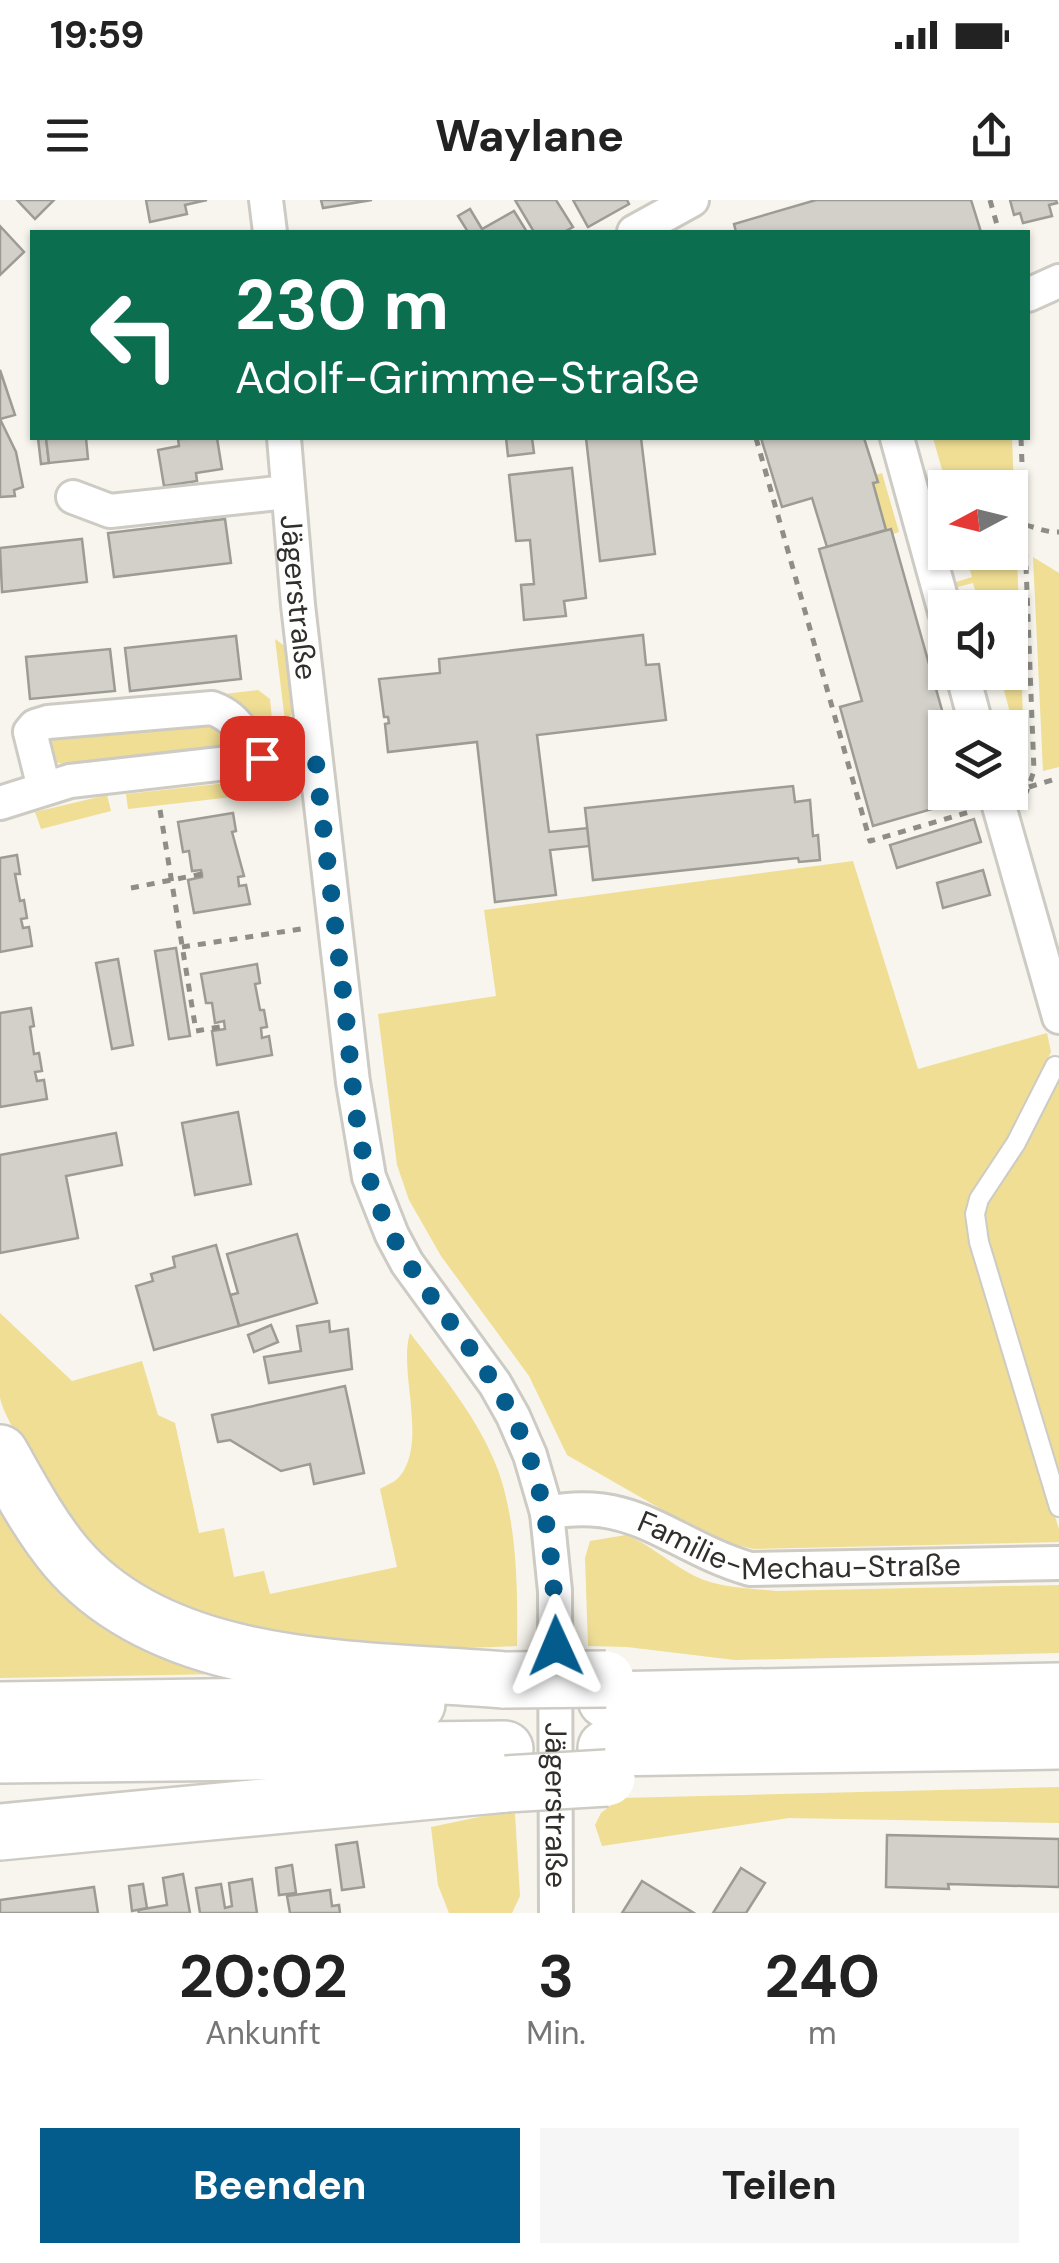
<!DOCTYPE html>
<html lang="de">
<meta charset="utf-8">
<style>
:root{--surface:#fff;--page:#f6f6f6;--text:#222;--muted:#767676;--accent:#045c8d}
body{margin:0;font-family:"DM Sans",sans-serif;background:var(--page);color:var(--text);height:100vh;display:flex;flex-direction:column;font-size:38px;white-space:nowrap}
*{box-sizing:border-box;margin:0}
p{font-size:32px;color:var(--muted)}
.icon{flex:none;width:55px;height:55px;fill:none;stroke:currentColor;stroke-width:2;stroke-linecap:round;stroke-linejoin:round}
.map{position:relative;height:1713px;overflow:hidden}
.side{display:flex;flex-direction:column;background:var(--surface);flex:1}
.side>*{flex:none}
.banner{position:absolute;left:30px;top:30px;width:1000px;height:210px;border-radius:0px;box-shadow:0 2px 8px #0004;background:#0b6e4f;color:#fff;overflow:hidden}
.needle{width:65px;rotate:263deg}
.buttons{position:absolute;left:928px;top:270px;display:grid;gap:20px}
.buttons a{display:grid;place-items:center;width:100px;height:100px;border-radius:0px;background:var(--surface);box-shadow:0 2px 8px #0004;font-size:50px}
.pin{position:absolute;display:grid;place-items:center;width:85px;height:85px;color:#fff;margin:-42px;border-radius:20px;box-shadow:0 5px 15px #0006}
.me{position:absolute;width:110px;margin:-55px;rotate:359deg;stroke-linejoin:round;filter:drop-shadow(0 0 8px #0008)}
.turn{display:flex;align-items:center;gap:35px;height:210px;padding:0 40px;font-size:45px}
.turn .icon{width:130px;height:130px;stroke-width:2.5}
.turn b{display:block;font-size:70px;line-height:85px}
.eta{display:flex;justify-content:space-evenly;align-items:center;height:170px;text-align:center}
.eta b{font-size:60px;font-weight:700;line-height:70px}
.primary-button{display:flex;gap:20px;margin-top:auto;padding:20px 40px}
.primary-button a{flex:1;height:115px;border-radius:0px;background:var(--accent);color:#fff;font-size:40px;font-weight:700;line-height:115px;text-align:center}
.primary-button a+a{background:var(--page);color:var(--text)}
.status{display:flex;justify-content:space-between;align-items:center;height:70px;padding:0 50px;background:var(--surface);direction:ltr}
.status svg{height:28px;fill:currentColor}
header{display:flex;justify-content:space-between;align-items:center;height:130px;padding:0 40px;background:var(--surface);font-size:45px;font-weight:700}
.map>svg:first-child{display:block}
.green{fill:#efde94}
.building{fill:#d2d0c8;stroke:#9d9c94;stroke-width:2.5}
.lines{fill:none;stroke-linecap:round;stroke-linejoin:round}
.lane-casing{stroke:#cdcbc3;stroke-width:22}
.street-casing{stroke:#cdcbc3;stroke-width:38}
.highway-casing{stroke:#cdcbc3;stroke-width:60}
.path{stroke:#8f8d88;stroke-width:5;stroke-dasharray:8 8;stroke-linecap:butt}
.lane{stroke:#fff;stroke-width:18}
.street{stroke:#fff;stroke-width:32}
.highway{stroke:#fff;stroke-width:55}
.highway-bridge-casing{stroke:#cdcbc3;stroke-width:60;stroke-linecap:butt}
.highway-bridge{stroke:#fff;stroke-width:55}
.route{stroke:#045c8d;stroke-width:18;stroke-dasharray:0 32.4}
.labels{text-anchor:middle;stroke-width:8;stroke-linejoin:round;paint-order:stroke}
.street-label{font-size:30px;fill:#302f2c;stroke:#fff}
</style>
<div class="status"><b>19:59</b><svg viewBox="0 0 49 12"><path d="M0 12V9h3v3zM5 12V6h3v6zM10 12V3h3v9zM15 12V0h3v12zM26 1h20v11H26zM47 4h2v5h-2z"/></svg></div>
<header><svg class="icon" aria-label="menu" viewBox="0 0 24 24"><path d="M4 6h16M4 12h16M4 18h16"/></svg>Waylane<svg class="icon" aria-label="share" viewBox="0 0 24 24"><path d="M12 15V3M7 8l5-5 5 5M5 13v7h14v-7"/></svg></header>
<div class="map">
<svg width="1059" height="1713" viewBox="0 0 1059 1713">
<rect width="100%" height="100%" fill="#f7f5ed"/>
<g class="green">
<polygon points="933,238 1012,238 1015,317 1010,317 1010,288 947,287"/>
<polygon points="882,273 899,332 893,334 891,329 886,330 873,283 877,281 875,275"/>
<polygon points="1010,330 1016,330 1025,571 1010,572 1010,528 994,527 991,519 1010,513 1001,479 1011,476 1010,408 980,407 973,383 954,388 953,383 972,377 965,353 1010,352"/>
<polygon points="1033,357 1059,373 1059,567 1043,571"/>
<path d="M275,439L286,447C290,473 299,504 286,529Z"/>
<polygon points="258,490 270,499 274,540 254,535 216,495"/>
<polygon points="225,522 237,547 70,566 44,559 40,532"/>
<polygon points="259,571 267,571 270,585 266,593 128,609 126,594 254,580"/>
<polygon points="107,595 111,611 41,629 35,612"/>
<polygon points="853,661 918,869 1047,833 1051,852 1002,950 975,987 966,1020 993,1119 1059,1329 1059,1342 754,1349 715,1340 567,1255 529,1176 441,1056 409,1000 397,965 378,814 496,796 484,710"/>
<polygon points="1058,878 1059,881 1059,1274 989,1054 983,1020 985,1007 1021,952"/>
<path d="M0,1113L72,1181L142,1161L158,1215L175,1223L199,1333L224,1328L234,1377L264,1371L270,1394L397,1367L380,1289C386,1285 396,1282 400,1276C428,1241 398,1171 410,1133C442,1175 479,1219 498,1270C517,1323 518,1390 517,1446C388,1453 184,1448 89,1348C72,1331 60,1305 47,1284C36,1267 2,1215 0,1197C0,1170 0,1140 0,1113Z"/>
<polygon points="0,1296 222,1474 0,1478"/>
<path d="M626,1335C649,1344 667,1361 689,1373C714,1388 748,1388 776,1391L1059,1385V1453L735,1460L627,1447L588,1446L585,1358L590,1341Z"/>
<polygon points="1059,1587 1059,1623 789,1618 602,1646 595,1625 601,1613 620,1598"/>
<polygon points="503,1612 515,1614 520,1696 512,1713 449,1713 438,1685 431,1627"/>
</g>
<g class="building">
<polygon points="17,0 54,0 35,19"/>
<polygon points="146,0 207,0 185,5 187,14 150,22"/>
<polygon points="321,0 372,0 323,8"/>
<polygon points="515,0 556,0 573,27 564,32 534,32"/>
<polygon points="573,0 627,0 629,4 588,27"/>
<polygon points="816,0 971,0 981,32 736,32 734,24"/>
<polygon points="1010,0 1056,0 1057,3 1049,5 1052,16 1023,23 1020,13 1014,15"/>
<polygon points="470,9 482,29 514,11 527,32 468,32 458,16"/>
<polygon points="0,26 24,52 0,75"/>
<polygon points="0,170 15,215 0,219 16,252 23,287 14,290 15,296 0,297"/>
<polygon points="38,238 46,238 49,263 41,264"/>
<polygon points="46,238 86,238 88,259 49,263"/>
<polygon points="217,238 222,269 196,273 197,281 164,286 158,250 179,246 178,239"/>
<polygon points="506,238 532,238 534,253 508,256"/>
<polygon points="586,238 641,238 655,354 600,361"/>
<polygon points="761,238 864,238 878,282 873,283 886,330 827,347 812,298 782,307"/>
<polygon points="572,268 586,398 564,401 566,416 524,420 521,385 534,384 530,340 516,341 509,275"/>
<polygon points="225,319 231,363 114,377 108,333"/>
<polygon points="891,329 947,528 945,592 965,592 967,599 873,626 840,507 862,501 819,349"/>
<polygon points="82,339 87,382 2,392 0,348"/>
<polygon points="643,435 646,465 659,464 666,520 537,535 549,632 588,628 590,646 550,650 556,695 495,702 477,542 388,552 385,524 389,523 388,517 384,517 379,479 440,473 439,459"/>
<polygon points="236,436 241,479 130,491 125,448"/>
<polygon points="110,449 115,491 30,499 26,457"/>
<polygon points="793,586 795,602 810,600 813,636 818,635 820,660 799,662 798,658 593,680 585,608"/>
<polygon points="233,613 236,631 232,632 244,676 238,677 239,686 246,685 250,704 194,713 188,680 202,677 202,674 201,670 192,671 189,651 183,652 178,622"/>
<polygon points="974,619 981,642 897,668 890,645"/>
<polygon points="17,655 20,674 15,674 20,701 24,700 27,718 21,719 23,728 29,727 32,746 0,752 0,658"/>
<polygon points="983,670 990,695 943,708 937,683"/>
<polygon points="176,748 190,836 169,839 155,751"/>
<polygon points="118,759 133,845 112,849 96,763"/>
<polygon points="257,764 260,783 255,784 260,810 264,810 267,827 261,828 262,838 269,836 272,855 217,865 212,831 225,829 224,821 215,823 212,803 206,803 201,774"/>
<polygon points="31,808 34,826 30,827 34,854 39,853 42,871 35,872 37,881 44,880 47,899 0,907 0,813"/>
<polygon points="238,912 251,984 195,995 182,923"/>
<polygon points="116,933 122,965 66,976 78,1038 0,1053 0,955"/>
<polygon points="297,1034 317,1103 239,1126 230,1095 238,1093 227,1054"/>
<polygon points="216,1045 239,1126 154,1150 136,1086 153,1081 151,1074 175,1067 173,1057"/>
<polygon points="329,1121 330,1132 348,1129 352,1169 269,1183 264,1157 301,1151 297,1126"/>
<polygon points="271,1125 278,1142 254,1152 248,1135"/>
<polygon points="345,1186 364,1273 314,1284 310,1264 281,1271 230,1240 218,1242 212,1215"/>
<polygon points="887,1635 1059,1639 1059,1687 948,1684 949,1689 886,1687"/>
<polygon points="357,1642 364,1687 342,1690 336,1645"/>
<polygon points="292,1665 296,1693 279,1695 276,1668"/>
<polygon points="741,1668 765,1683 746,1713 713,1713"/>
<polygon points="183,1674 190,1713 139,1713 138,1710 167,1705 163,1678"/>
<polygon points="252,1679 257,1713 200,1713 196,1688 221,1684 225,1708 232,1706 229,1683"/>
<polygon points="642,1681 694,1713 622,1713"/>
<polygon points="143,1684 147,1708 132,1711 129,1686"/>
<polygon points="94,1687 98,1713 0,1713 0,1700"/>
<polygon points="330,1690 332,1706 339,1705 340,1713 290,1713 287,1696"/>
</g>
<g class="lines">
<g class="lane-casing">
<polyline id="lane" points="1055,866 1016,943 979,999 975,1014 979,1042 1059,1307"/>
</g>
<g class="street-casing">
<g id="street">
<polyline points="266,0 270,32"/>
<polyline points="634,32 692,0"/>
<polyline points="1028,95 1059,81"/>
<path id="s1" d="M284,238L298,405L353,882L369,977L392,1035L407,1063L495,1184L513,1216L530,1255L547,1313L555,1391L556,1713"/>
<polyline points="897,238 945,412"/>
<polyline points="73,297 110,311 287,292"/>
<polyline points="962,472 977,528"/>
<path d="M44,588L30,532L35,526L48,522L212,508C236,517 247,533 249,559"/>
<polyline points="995,592 1059,817"/>
<polyline points="0,603 70,581 315,553"/>
<path id="s2" d="M547,1313C636,1295 671,1346 750,1369L1059,1363"/>
</g>
</g>
<g class="highway-casing">
<g id="highway">
<path d="M0,1253C20,1288 40,1326 66,1357C167,1476 362,1468 504,1480"/>
<polyline points="606,1500 1059,1491"/>
<polyline points="0,1510 417,1504"/>
<polyline points="606,1548 1059,1541"/>
<polyline points="0,1555 505,1549"/>
<polyline points="0,1632 506,1584"/>
</g>
</g>
<g class="path">
<polyline points="990,0 999,32"/>
<polyline points="756,238 870,641 969,612"/>
<polyline points="1021,238 1034,571 1026,593"/>
<path d="M1010,324C1029,322 1041,333 1059,332"/>
<polyline points="1029,587 1059,578"/>
<polyline points="160,610 196,831 225,826"/>
<polyline points="131,688 202,674"/>
<polyline points="182,747 301,729"/>
</g>
<use href="#lane" class="lane"/>
<use href="#street" class="street"/>
<use href="#highway" class="highway"/>
<g class="highway-bridge-casing">
<g id="highway-bridge">
<polyline points="504,1480 606,1479"/>
<polyline points="506,1584 607,1578"/>
</g>
</g>
<use href="#highway-bridge" class="highway-bridge"/>
</g>
<g class="lines">
<path class="route" d="M262,558L315,553C324,638 335,723 345,808C352,872 354,940 377,1001C403,1072 456,1123 495,1185C546,1265 554,1354 556,1446"/>
</g>
<g class="labels">
<g class="street-label">
<text dy="10" stroke="none"><textPath href="#s1" startOffset="160">Jägerstraße</textPath></text>
<text dy="10" stroke="none"><textPath href="#s2" startOffset="260">Familie-Mechau-Straße</textPath></text>
<text dy="10" stroke="none"><textPath href="#s1" startOffset="1420">Jägerstraße</textPath></text>
</g>
</g>
</svg>
<div class="buttons">
<a><svg class="needle" viewBox="-14 -14 28 28"><path d="M0-13l5 13h-10z" fill="#e53935"/><path d="M0 13l5-13h-10z" fill="#767676"/></svg></a>
<a><svg class="icon" aria-label="sound" viewBox="0 0 24 24"><path d="M4 9h4l5-4v14l-5-4H4zM17 9q2 3 0 6"/></svg></a>
<a><svg class="icon" aria-label="layers" viewBox="0 0 24 24"><path d="M12 4l9 5-9 5-9-5zM3 14l9 5 9-5"/></svg></a>
</div>
<div class="pin" style="left:262px;top:558px;background:#d93025"><svg class="icon" aria-label="arrive" viewBox="0 0 24 24"><path d="M6 21V4h12l-3 4 3 4H6"/></svg></div>
<svg class="me" style="left:556px;top:1446px" viewBox="-20 -20 40 40"><path d="M0-17L14 15 0 8-14 15z" fill="#045c8d" stroke="#fff" stroke-width="4"/></svg>
<div class="banner">
<div class="turn"><svg class="icon" aria-label="left" viewBox="0 0 24 24"><path d="M17 20v-9H6M10 6l-5 5 5 5"/></svg><div><b>230 m</b>Adolf-Grimme-Straße</div></div>
</div>
</div>
<section class="side">
<div class="eta">
<div><b>20:02</b><p>Ankunft</p></div>
<div><b>3</b><p>Min.</p></div>
<div><b>240</b><p>m</p></div>
</div>
<div class="primary-button"><a>Beenden</a><a>Teilen</a></div>
</section>
